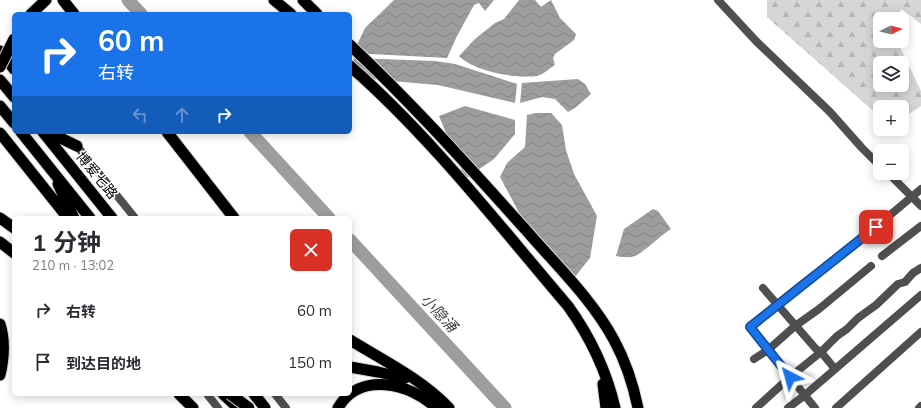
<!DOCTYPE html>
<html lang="zh">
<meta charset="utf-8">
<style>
:root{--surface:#fff;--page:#f7f7f7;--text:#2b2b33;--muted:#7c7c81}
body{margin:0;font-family:Mulish,"Noto Sans SC",sans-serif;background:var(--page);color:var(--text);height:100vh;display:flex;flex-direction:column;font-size:15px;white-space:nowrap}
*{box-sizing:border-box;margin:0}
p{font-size:13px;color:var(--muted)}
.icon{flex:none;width:22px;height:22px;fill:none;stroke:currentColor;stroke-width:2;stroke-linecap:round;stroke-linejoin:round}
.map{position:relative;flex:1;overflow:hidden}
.panel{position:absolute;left:12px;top:216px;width:340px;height:180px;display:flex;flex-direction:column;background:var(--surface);border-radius:6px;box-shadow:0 2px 10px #0003}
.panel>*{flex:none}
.guide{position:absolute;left:12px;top:12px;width:340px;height:122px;border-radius:6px;box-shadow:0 2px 10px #0003;background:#1a73e8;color:#fff;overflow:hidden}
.needle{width:26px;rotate:84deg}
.controls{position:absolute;left:873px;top:12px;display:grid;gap:8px}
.controls a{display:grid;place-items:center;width:36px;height:36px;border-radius:6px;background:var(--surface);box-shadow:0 2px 10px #0003;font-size:20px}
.pin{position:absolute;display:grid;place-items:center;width:34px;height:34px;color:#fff;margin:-17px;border-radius:8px;box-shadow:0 2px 6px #0006}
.me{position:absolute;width:44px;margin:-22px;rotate:321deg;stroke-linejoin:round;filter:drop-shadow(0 0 3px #0008)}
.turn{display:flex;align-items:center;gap:14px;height:84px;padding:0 20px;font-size:18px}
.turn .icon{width:52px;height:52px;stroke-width:2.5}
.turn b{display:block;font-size:28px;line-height:34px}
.lanes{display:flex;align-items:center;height:38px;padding:0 20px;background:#0003;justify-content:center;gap:20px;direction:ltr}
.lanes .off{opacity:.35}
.round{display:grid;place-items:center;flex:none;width:42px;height:42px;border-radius:6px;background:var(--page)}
.summary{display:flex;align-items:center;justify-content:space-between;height:68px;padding:0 20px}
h1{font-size:24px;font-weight:700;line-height:30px}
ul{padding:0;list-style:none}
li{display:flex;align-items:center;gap:12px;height:52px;padding:0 20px}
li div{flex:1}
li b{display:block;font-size:15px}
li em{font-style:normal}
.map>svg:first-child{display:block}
.forest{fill:url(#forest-firs);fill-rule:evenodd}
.water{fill:url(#water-waves)}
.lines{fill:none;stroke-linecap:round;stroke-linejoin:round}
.river{stroke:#9d9d9d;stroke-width:13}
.highway-casing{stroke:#dbdbdb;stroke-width:13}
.minor{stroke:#4f4f4f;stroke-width:8}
.highway{stroke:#000;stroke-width:11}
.highway-bridge-casing{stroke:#dbdbdb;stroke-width:13;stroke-linecap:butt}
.highway-bridge{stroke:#000;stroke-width:11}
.route-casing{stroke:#114b97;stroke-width:10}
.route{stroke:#1a73e8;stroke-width:7}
.labels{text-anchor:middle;stroke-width:3;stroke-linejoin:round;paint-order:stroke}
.street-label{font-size:14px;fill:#000;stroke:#fff}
.water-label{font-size:15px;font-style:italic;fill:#3e3e3e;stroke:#fff}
</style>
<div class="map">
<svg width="921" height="408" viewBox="0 0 921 408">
<defs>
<pattern id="forest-firs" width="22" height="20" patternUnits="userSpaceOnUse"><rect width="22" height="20" fill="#d6d6d6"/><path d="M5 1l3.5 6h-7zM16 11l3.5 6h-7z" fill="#b6b6b6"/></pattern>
<pattern id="water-waves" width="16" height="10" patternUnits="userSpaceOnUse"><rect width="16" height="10" fill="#9d9d9d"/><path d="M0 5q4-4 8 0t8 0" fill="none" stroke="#858585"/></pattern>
</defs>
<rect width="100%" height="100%" fill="#fff"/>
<path class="forest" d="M767,0H921V24L901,9L899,19H880V41H897L921,91V106L902,119V107H880V117L767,17ZM880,63H902V85H880Z"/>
<g class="water">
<polygon points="394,0 494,0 485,11 479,3 474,5 457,36 447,58 353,53 365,28"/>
<path d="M519,0H535L541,7L551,0L560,18L576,34L574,40L555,54L553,58L555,65C550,68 543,75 537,76C516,79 473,71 459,56L475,39L495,23L504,19Z"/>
<polygon points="354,58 435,61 455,64 517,84 515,103 438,85 357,78 350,74"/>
<polygon points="578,79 585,84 591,94 575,108 568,112 555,99 542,97 520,103 522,83"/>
<polygon points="465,106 515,120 515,134 494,159 465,179 439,116"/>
<polygon points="536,113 551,113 562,125 566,150 574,174 597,216 590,258 574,278 531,235 500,177 507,163 525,147 527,115"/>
<path d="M653,209L658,211L671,229C661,235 643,253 635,256C629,258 622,257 616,256L624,229Z"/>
</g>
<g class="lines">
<g class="river">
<polyline points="128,0 141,14"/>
<polyline points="250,132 329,218"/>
<polyline points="350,240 505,408"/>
</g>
<g class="highway-casing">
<g id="highway">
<polyline points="63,0 74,14"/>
<polyline points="274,0 291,14"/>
<polyline points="303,0 317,14"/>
<polyline points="31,14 46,0"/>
<path d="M350,45C412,103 468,166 525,229C555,264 592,299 614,340C626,362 633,384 638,408"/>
<polyline points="0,51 14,69"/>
<path d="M350,66C431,137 498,224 568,306C591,338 606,369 615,408"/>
<polyline points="0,80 14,97"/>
<polyline points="0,106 14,123"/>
<polyline points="21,132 90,218"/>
<polyline points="43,132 112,218"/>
<polyline points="48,132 77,146"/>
<polyline points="167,132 234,218"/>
<polyline points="0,133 68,218"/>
<polyline points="58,184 74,218"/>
<polyline points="0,218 14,228"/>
<polyline points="0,242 14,253"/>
<path d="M0,324C5,340 4,358 0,375"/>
<path d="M350,340C383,360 423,380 449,408"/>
<polyline points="350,367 378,372 405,378"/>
<polyline points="603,384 606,408"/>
<polyline points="179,394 193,408"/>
<polyline points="223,394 238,408"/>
<polyline points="254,394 265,408"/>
<path d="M338,408C359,371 411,383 436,408"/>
</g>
</g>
<g class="minor">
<polyline points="718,0 756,41 830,112 862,148 880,166"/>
<polyline points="77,146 135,218"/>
<polyline points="888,173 921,206"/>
<polyline points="882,256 921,226"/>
<polyline points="763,288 816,349 821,352 835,369"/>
<polyline points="754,359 768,350 795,326 819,309 871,266"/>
<polyline points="207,394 218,408"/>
<polyline points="275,394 286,408"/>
<polyline points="756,408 790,377 821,352 837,336 847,329 858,318 876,305 898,284 905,282 913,273 921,268"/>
<polyline points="788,408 805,395 921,295"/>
<polyline points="815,408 750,327 800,286 852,247 921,189"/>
<polyline points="836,408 921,332"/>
<polyline points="919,408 921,406"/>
</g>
<use href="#highway" class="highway"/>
<g class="highway-bridge-casing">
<g id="highway-bridge">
<polyline points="0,67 14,39"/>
<polyline points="230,394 249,408"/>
</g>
</g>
<use href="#highway-bridge" class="highway-bridge"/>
</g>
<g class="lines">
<g class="route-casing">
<polyline id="route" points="790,377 750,327 876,227"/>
</g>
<use href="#route" class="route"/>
</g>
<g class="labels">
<g class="street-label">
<text transform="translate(97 175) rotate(51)" y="5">博爱七路</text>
</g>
<g class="water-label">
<text transform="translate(439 313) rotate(47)" y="5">小隐涌</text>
</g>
</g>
</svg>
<div class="controls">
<a><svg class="needle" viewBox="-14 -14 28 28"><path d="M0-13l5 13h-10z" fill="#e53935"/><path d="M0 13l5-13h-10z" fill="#7c7c81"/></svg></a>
<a><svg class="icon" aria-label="layers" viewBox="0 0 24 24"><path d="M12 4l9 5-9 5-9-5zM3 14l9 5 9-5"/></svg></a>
<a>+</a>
<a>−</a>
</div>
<div class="pin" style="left:876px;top:227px;background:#d93025"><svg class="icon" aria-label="arrive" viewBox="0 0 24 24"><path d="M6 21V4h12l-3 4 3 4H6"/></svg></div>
<svg class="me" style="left:790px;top:377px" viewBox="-20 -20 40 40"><path d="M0-17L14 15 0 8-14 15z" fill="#1a73e8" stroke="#fff" stroke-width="4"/></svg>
<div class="guide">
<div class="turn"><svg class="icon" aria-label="right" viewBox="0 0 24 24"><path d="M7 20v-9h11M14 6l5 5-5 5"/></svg><div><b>60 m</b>右转</div></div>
<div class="lanes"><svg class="icon off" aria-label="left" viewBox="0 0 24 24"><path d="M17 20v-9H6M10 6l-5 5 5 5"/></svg><svg class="icon off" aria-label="ahead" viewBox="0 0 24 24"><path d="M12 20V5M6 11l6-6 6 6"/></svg><svg class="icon" aria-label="right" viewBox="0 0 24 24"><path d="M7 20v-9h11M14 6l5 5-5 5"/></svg></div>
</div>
<section class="panel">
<div class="summary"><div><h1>1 分钟</h1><p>210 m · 13:02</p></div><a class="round" style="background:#d93025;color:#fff"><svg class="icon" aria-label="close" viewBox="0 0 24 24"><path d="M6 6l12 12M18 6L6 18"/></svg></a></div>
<ul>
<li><svg class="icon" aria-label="right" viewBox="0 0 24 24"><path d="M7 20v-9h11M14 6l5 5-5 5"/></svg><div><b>右转</b></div><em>60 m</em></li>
<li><svg class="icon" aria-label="arrive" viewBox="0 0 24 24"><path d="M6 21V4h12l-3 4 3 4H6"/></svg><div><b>到达目的地</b></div><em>150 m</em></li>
</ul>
</section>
</div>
